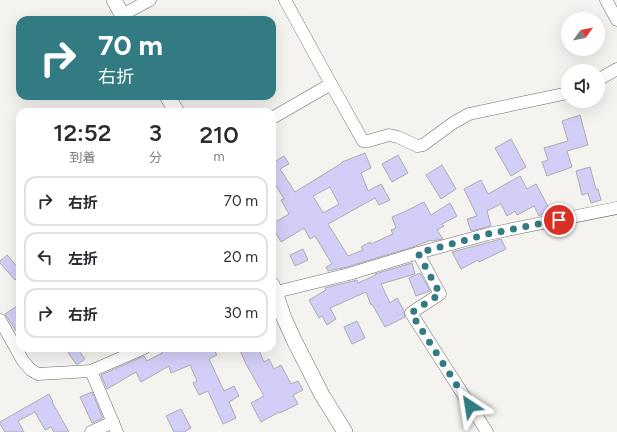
<!DOCTYPE html>
<html lang="ja">
<meta charset="utf-8">
<style>
:root{--surface:#fff;--page:#f2f2f3;--text:#2b2b33;--muted:#7c7c81;--line:#e1e1e2}
body{margin:0;font-family:Figtree,"Noto Sans JP",sans-serif;background:var(--page);color:var(--text);height:100vh;display:flex;flex-direction:column;font-size:15px;white-space:nowrap}
*{box-sizing:border-box;margin:0}
p{font-size:13px;color:var(--muted)}
.icon{flex:none;width:22px;height:22px;fill:none;stroke:currentColor;stroke-width:2;stroke-linecap:round;stroke-linejoin:round}
.map{position:relative;flex:1;overflow:hidden}
.side{position:absolute;left:16px;top:108px;width:260px;height:244px;display:flex;flex-direction:column;background:var(--surface);border-radius:12px;box-shadow:0 4px 16px #0002}
.side>*{flex:none}
.top-card{position:absolute;left:16px;top:16px;width:260px;height:84px;border-radius:12px;box-shadow:0 4px 16px #0002;background:#337b82;color:#fff;overflow:hidden}
.needle{width:26px;rotate:57deg}
.controls{position:absolute;left:561px;top:12px;display:grid;gap:8px}
.controls a{display:grid;place-items:center;width:44px;height:44px;border-radius:50%;background:var(--surface);box-shadow:0 4px 16px #0002;font-size:20px}
.pin{position:absolute;display:grid;place-items:center;width:34px;height:34px;color:#fff;margin:-17px;border:2px solid #fff;border-radius:50%;box-shadow:0 1px 4px #0007}
.me{position:absolute;width:44px;margin:-22px;rotate:327deg;stroke-linejoin:round;filter:drop-shadow(0 0 3px #0008)}
.turn{display:flex;align-items:center;gap:14px;height:84px;padding:0 16px;font-size:18px}
.turn .icon{width:52px;height:52px;stroke-width:2.5}
.turn b{display:block;font-size:28px;line-height:34px}
.eta{display:flex;justify-content:space-evenly;align-items:center;height:68px;text-align:center}
.eta b{font-size:24px;font-weight:600;line-height:28px}
ul{padding:0;list-style:none}
li{display:flex;align-items:center;gap:12px;height:50px;margin:0 8px 6px;padding:0 8px;border:2px solid var(--line);border-radius:12px}
li div{flex:1}
li b{display:block;font-size:15px}
li em{font-style:normal}
.map>svg:first-child{display:block}
.building{fill:#d3cef7;stroke:#acacaf;fill-rule:evenodd}
.lines{fill:none;stroke-linecap:round;stroke-linejoin:round}
.minor-casing{stroke:#6f6d6b;stroke-width:13}
.tertiary-casing{stroke:#6f6d6b;stroke-width:16}
.minor{stroke:#fff;stroke-width:12}
.tertiary{stroke:#fff;stroke-width:15}
.route{stroke:#337b82;stroke-width:7;stroke-dasharray:0 12.6}
</style>
<div class="map">
<svg width="617" height="432" viewBox="0 0 617 432">
<rect width="100%" height="100%" fill="#f5f3f0"/>
<g class="building">
<polygon points="580,115 588,145 567,151 572,167 547,176 542,162 548,160 544,148 568,141 562,121"/>
<polygon points="511,139 526,167 511,176 495,148"/>
<path d="M365,153L371,168L361,173L368,191L381,184L390,200L379,205L375,198L328,224L348,256L363,250L361,247L370,242L371,244L393,234L391,230L396,228L392,217L406,211L424,202L431,215L450,203L457,216L442,224L444,226L437,230L443,239L432,241L431,240L413,247L347,267L328,271L326,267L332,264L315,236L310,239L304,228L281,242L272,226V224L289,214L281,200L284,199L272,179V155L276,161L284,156L289,164L280,169L295,192L342,163V162ZM330,187L339,204L323,213L313,196Z"/>
<polygon points="398,155 408,173 392,182 382,164"/>
<polygon points="442,165 456,189 441,199 426,175"/>
<polygon points="590,167 596,189 598,189 601,200 591,203 588,193 582,195 576,171"/>
<polygon points="520,176 527,189 536,184 550,210 539,216 534,206 517,215 515,211 507,216 501,204 487,211 491,226 471,231 467,219 477,216 464,189 481,180 488,194"/>
<polygon points="501,239 506,249 479,262 478,260 461,269 452,252"/>
<polygon points="303,249 308,260 295,266 290,255"/>
<polygon points="7,255 20,270 20,275 15,280 0,263 0,261"/>
<polygon points="412,263 415,274 381,284 390,303 397,298 404,311 405,317 385,327 372,304 371,305 366,292 330,308 336,319 327,325 322,316 319,318 309,300 326,290 325,288 357,280 358,283 376,275 375,274"/>
<polygon points="420,273 430,291 416,296 409,278"/>
<polygon points="20,304 20,337 5,314"/>
<polygon points="357,321 365,338 352,344 344,327"/>
<polygon points="65,348 77,348 85,359 78,364 76,364"/>
<polygon points="159,348 213,348 217,355 209,359 224,391 234,386 239,396 229,402 236,418 223,424 208,391 199,395 193,383 197,381 190,365 171,373 169,366 141,382 136,372 107,389 101,375 144,356 147,361 162,353"/>
<polygon points="239,348 258,348 264,362 269,359 274,369 281,365 291,384 298,381 303,390 293,395 298,404 280,413 279,412 261,422 251,403 264,396 246,364"/>
<polygon points="92,392 103,418 92,423 80,397"/>
<polygon points="49,394 53,402 52,402 69,432 54,432 51,427 45,430 35,412 18,421 24,432 5,432 0,424 0,422"/>
<polygon points="181,409 191,428 184,432 174,432 166,416"/>
</g>
<g class="lines">
<g class="minor-casing">
<g id="minor">
<polyline points="285,0 331,84 363,141 368,141 389,135 398,137 417,146 423,145 453,123 469,114 568,93"/>
<polyline points="606,0 617,20"/>
<polyline points="122,15 150,0"/>
<polyline points="598,80 617,69"/>
<polyline points="272,118 331,84"/>
<polyline points="418,253 440,294 411,313 487,432"/>
<polyline points="272,293 349,274 418,253 488,234 617,208"/>
<polyline points="0,320 23,361 31,370 38,374 91,371 144,348"/>
<polyline points="91,371 117,432"/>
<polyline points="91,432 113,422"/>
</g>
</g>
<g class="tertiary-casing">
<g id="tertiary">
<polyline points="114,0 125,20"/>
<polyline points="167,96 177,112"/>
<polyline points="272,285 275,292 284,318 294,340 322,395 345,432"/>
</g>
</g>
<use href="#minor" class="minor"/>
<use href="#tertiary" class="tertiary"/>
</g>
<g class="lines">
<polyline class="route" points="470,406 411,313 440,294 418,253 488,234 559,220"/>
</g>
</svg>
<div class="controls">
<a><svg class="needle" viewBox="-14 -14 28 28"><path d="M0-13l5 13h-10z" fill="#e53935"/><path d="M0 13l5-13h-10z" fill="#7c7c81"/></svg></a>
<a><svg class="icon" aria-label="sound" viewBox="0 0 24 24"><path d="M4 9h4l5-4v14l-5-4H4zM17 9q2 3 0 6"/></svg></a>
</div>
<div class="pin" style="left:559px;top:220px;background:#d93025"><svg class="icon" aria-label="arrive" viewBox="0 0 24 24"><path d="M6 21V4h12l-3 4 3 4H6"/></svg></div>
<svg class="me" style="left:470px;top:406px" viewBox="-20 -20 40 40"><path d="M0-17L14 15 0 8-14 15z" fill="#337b82" stroke="#fff" stroke-width="4"/></svg>
<div class="top-card">
<div class="turn"><svg class="icon" aria-label="right" viewBox="0 0 24 24"><path d="M7 20v-9h11M14 6l5 5-5 5"/></svg><div><b>70 m</b>右折</div></div>
</div>
<section class="side">
<div class="eta">
<div><b>12:52</b><p>到着</p></div>
<div><b>3</b><p>分</p></div>
<div><b>210</b><p>m</p></div>
</div>
<ul>
<li><svg class="icon" aria-label="right" viewBox="0 0 24 24"><path d="M7 20v-9h11M14 6l5 5-5 5"/></svg><div><b>右折</b></div><em>70 m</em></li>
<li><svg class="icon" aria-label="left" viewBox="0 0 24 24"><path d="M17 20v-9H6M10 6l-5 5 5 5"/></svg><div><b>左折</b></div><em>20 m</em></li>
<li><svg class="icon" aria-label="right" viewBox="0 0 24 24"><path d="M7 20v-9h11M14 6l5 5-5 5"/></svg><div><b>右折</b></div><em>30 m</em></li>
</ul>
</section>
</div>
